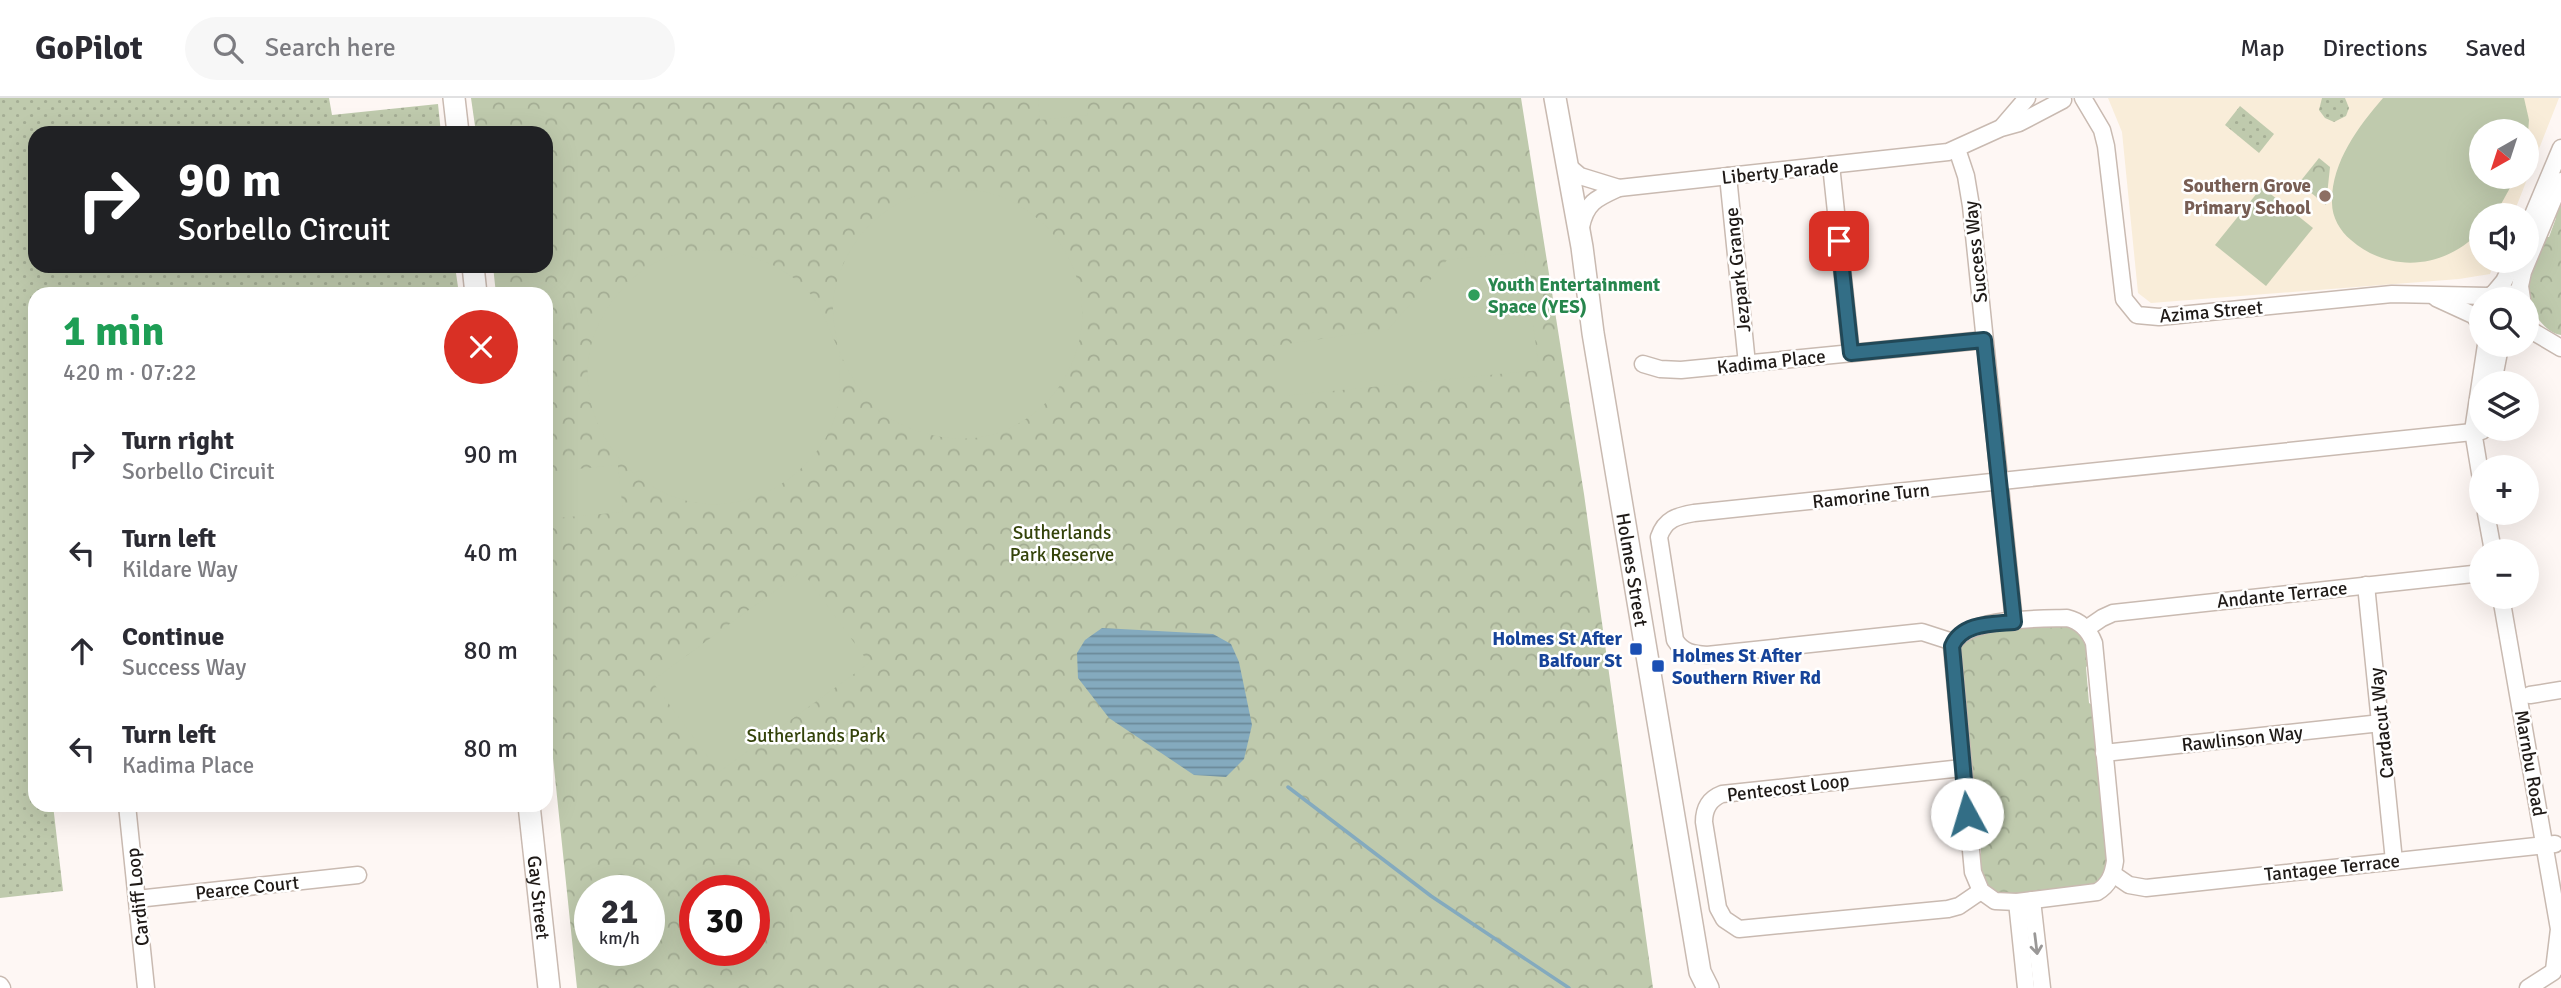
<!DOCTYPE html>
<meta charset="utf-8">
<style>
:root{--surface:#fff;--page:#f7f7f7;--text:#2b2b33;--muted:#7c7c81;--line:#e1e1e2}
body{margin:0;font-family:Signika,sans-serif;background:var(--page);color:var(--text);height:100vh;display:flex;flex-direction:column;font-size:26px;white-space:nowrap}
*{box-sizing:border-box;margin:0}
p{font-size:23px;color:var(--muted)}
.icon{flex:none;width:38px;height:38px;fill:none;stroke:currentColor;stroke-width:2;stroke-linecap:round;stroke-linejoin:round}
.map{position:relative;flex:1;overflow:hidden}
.details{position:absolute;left:28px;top:189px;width:525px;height:525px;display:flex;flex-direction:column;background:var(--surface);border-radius:21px;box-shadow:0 7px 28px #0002}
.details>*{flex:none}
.hud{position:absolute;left:28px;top:28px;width:525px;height:147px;border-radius:21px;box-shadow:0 7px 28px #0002;background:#202124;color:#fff;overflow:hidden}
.needle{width:46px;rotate:219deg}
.tools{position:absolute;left:2469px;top:21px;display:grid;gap:14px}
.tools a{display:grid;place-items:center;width:70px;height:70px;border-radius:50%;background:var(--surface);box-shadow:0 7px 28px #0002;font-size:35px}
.speed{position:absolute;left:574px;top:777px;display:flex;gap:14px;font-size:35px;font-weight:700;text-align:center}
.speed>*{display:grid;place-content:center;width:91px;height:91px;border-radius:50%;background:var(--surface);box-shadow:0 7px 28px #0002;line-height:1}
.speed small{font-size:18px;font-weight:400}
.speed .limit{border:10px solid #d22;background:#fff;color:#111}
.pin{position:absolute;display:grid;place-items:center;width:60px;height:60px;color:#fff;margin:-30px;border-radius:14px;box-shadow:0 4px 10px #0006}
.me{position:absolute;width:77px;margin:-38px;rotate:354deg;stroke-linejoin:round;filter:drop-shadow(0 0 5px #0008)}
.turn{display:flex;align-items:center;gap:24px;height:147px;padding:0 35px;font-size:32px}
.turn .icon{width:91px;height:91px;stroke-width:2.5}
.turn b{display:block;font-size:49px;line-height:60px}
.round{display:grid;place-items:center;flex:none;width:74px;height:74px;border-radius:37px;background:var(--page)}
.headline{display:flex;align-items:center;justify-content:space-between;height:119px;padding:0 35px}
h1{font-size:42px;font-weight:700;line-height:52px;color:#1e9e55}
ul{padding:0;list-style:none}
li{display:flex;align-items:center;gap:21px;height:98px;padding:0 35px}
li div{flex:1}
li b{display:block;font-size:26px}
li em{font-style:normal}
header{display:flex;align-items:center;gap:42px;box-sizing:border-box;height:98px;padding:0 35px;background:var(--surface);border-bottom:2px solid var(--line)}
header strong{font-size:33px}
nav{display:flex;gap:38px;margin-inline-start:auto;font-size:24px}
.search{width:490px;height:63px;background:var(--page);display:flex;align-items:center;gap:18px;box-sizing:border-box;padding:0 24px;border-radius:38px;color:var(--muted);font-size:26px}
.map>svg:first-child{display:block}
.education{fill:#f9edd9;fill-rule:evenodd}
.grass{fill:url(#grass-dots)}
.park{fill:url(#park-crowns);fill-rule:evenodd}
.garden{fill:#bfcaad}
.water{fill:url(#water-rules)}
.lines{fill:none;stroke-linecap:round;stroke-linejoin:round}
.stream{stroke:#84aabe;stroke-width:3.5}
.minor-casing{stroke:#c9bab1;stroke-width:19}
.major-casing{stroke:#c9bab1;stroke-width:24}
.minor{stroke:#fff;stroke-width:16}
.major{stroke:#fff;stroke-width:21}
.oneway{stroke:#9a9897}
.route-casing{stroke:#214857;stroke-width:18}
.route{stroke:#336e86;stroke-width:12}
.education-dot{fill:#8d6e63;stroke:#fff;stroke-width:2.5}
.leisure-dot{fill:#2e9e5b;stroke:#fff;stroke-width:2.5}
.transit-dot{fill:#1a4fb4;stroke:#fff;stroke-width:2.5}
.labels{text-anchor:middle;stroke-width:5;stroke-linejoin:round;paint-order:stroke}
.street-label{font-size:19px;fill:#1f1a17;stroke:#fff}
.education-label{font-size:19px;font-weight:bold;fill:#785e54;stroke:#fff;text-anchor:end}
.leisure-label{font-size:19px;font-weight:bold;fill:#27864d;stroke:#fff;text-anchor:start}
.park-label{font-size:19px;fill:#34430a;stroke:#fff}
.transit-label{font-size:19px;font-weight:bold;fill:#164399;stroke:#fff;text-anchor:end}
</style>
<header>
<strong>GoPilot</strong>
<div class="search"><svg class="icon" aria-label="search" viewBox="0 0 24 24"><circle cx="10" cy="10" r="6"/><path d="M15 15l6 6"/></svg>Search here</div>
<nav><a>Map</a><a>Directions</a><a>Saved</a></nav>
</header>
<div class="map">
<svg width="2561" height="890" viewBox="0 0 2561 890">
<defs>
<pattern id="grass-dots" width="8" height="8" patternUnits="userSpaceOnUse" patternTransform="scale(1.75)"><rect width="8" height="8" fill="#bfcaad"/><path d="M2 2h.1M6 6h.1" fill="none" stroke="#a4ad94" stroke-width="1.8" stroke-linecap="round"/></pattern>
<pattern id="park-crowns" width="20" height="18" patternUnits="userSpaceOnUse" patternTransform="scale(1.75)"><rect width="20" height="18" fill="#bfcaad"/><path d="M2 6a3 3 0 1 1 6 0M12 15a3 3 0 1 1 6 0" fill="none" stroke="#a4ad94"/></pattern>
<pattern id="water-rules" width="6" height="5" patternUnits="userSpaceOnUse" patternTransform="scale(1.75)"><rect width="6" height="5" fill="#84aabe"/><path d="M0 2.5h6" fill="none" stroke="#6b8a99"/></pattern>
</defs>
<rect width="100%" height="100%" fill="#fef7f4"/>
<path class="education" d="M2108,0H2559L2513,117H2482V163H2495L2490,176L2459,181L2151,205L2138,195L2122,34ZM2482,33H2527V79H2482Z"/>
<g class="grass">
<polygon points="0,0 329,0 332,17 438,6 441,35 35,35 35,168 455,168 459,196 35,196 35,707 53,707 63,793 0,800"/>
<polygon points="2322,0 2345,0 2349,10 2346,18 2334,24 2325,20 2319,12"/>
<polygon points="2240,8 2274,36 2259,55 2225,27"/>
</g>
<g class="park">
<path d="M471,0H1521L1584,396L1653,890H577L546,593V196H496L493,168H546V35H476ZM590,793H649V852H590ZM695,793H754V852H695Z"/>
<polygon points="2319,60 2330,69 2326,107 2299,85"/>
<path d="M2561,98V237C2551,235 2546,230 2539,222C2519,196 2533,166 2544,139H2549L2556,120L2553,117Z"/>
<path d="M2060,526C2082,531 2087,545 2090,566L2086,569L2089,605L2094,608L2109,762L2107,774L2096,786L2017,798L2000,797L1987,789L1982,782L1978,759L1981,755L1978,719L1973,718L1959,551L1965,542L1979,535Z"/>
</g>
<g class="garden">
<polygon points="1038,0 1086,0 1088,17 1040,22"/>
<path d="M2383,0H2524L2529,22L2527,48V33H2482V79H2516L2495,117H2482L2481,132C2446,171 2390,176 2351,142C2340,133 2332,119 2332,105C2331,65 2358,29 2383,0Z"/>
<polygon points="2262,89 2313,130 2266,188 2215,147"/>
<path d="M948,91C959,92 970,92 980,93C1007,97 1034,114 1052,135C1132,231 1041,373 921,334C876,320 856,294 839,252C839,273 842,293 836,315C829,342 809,366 787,382C662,471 511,295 632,181C679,137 757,147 802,187C821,204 827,228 838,250C835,233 831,215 834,197C841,153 874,111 916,98C927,94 938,93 948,91Z"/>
<polygon points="1524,154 1539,272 1283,298 1273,248 1389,231 1447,162"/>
<polygon points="618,367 623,414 546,421 546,374"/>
<polygon points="802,473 869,565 719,674 652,583"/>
</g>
<polygon class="water" points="1102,530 1213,536 1231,546 1239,564 1252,627 1244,661 1226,679 1194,677 1109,620 1078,580 1077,555 1085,542"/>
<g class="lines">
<polyline class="stream" points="1288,689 1431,798 1569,890"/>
<g class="minor-casing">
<g id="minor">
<polyline points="2083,0 2102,32 2106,48 2124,201 2137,217 2159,219 2392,196 2488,198"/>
<polyline points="2003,28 2027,0"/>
<polyline points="1957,51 1966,78 1971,108 2014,524"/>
<polyline points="1567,67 1580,78 1619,90"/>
<polyline points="1831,67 1851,255"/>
<polyline points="1728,78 1747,266"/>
<path d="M1581,129C1586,104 1597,100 1619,90L1948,54L2001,30L2019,25L2063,2"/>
<polyline points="2527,131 2561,50"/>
<polyline points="2494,195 2504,183 2514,163"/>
<polyline points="2436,200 2473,217 2481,226"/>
<path d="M2486,201C2496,191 2509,192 2520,201"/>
<polyline points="2522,201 2520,188 2523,174 2561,83"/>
<polyline points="2527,230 2561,250"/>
<polyline points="1643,266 1660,271 1681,272 1984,242"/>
<polyline points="2493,285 2499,254 2505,247"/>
<polyline points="2482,387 2473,333 2486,247"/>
<polyline points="2486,415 2493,453"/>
<polyline points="2366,487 2394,763"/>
<polyline points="2501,499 2559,831 2554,872"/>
<path d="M2067,520C2080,523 2089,532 2094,545L2115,763C2113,777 2109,787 2097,794L2017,804L1995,803L1981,793L1973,774L1952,548C1965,519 2038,521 2067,520Z"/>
<polyline points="2086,531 2102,520 2113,515 2482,475"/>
<path d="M1953,544L1922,534L1707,557C1693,556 1683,555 1675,542L1659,439C1665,421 1677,418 1694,415L2482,333"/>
<polyline points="2530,597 2561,592"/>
<polyline points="2104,655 2381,625"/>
<path d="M1962,670L1722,696C1709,701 1704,711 1704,724L1718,810L1724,821L1739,831L1948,811L1959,808L1981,793"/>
<polyline points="127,707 146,890"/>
<polyline points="2113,776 2129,787 2146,790 2555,746"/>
<polyline points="137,801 358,777"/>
<polyline points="2032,802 2042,890"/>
<polyline points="2017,804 2026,890"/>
<polyline points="0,887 2,890"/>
<polyline points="2528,890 2553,874"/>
</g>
</g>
<g class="major-casing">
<g id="major">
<polyline points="454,0 458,35"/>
<path id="s1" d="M1555,0L1582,149L1593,235L1700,874L1708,890"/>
<polyline points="473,168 476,196"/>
<path id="s2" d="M529,707L549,890"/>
</g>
</g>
<use href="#minor" class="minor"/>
<use href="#major" class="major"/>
</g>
<defs><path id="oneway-shaft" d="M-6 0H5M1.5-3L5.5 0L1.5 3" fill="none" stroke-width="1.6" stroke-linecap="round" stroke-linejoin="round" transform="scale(1.75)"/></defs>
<use class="oneway" href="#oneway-shaft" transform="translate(2036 846) rotate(83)"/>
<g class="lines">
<g class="route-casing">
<path id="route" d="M1839,143L1851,255L1984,242L2014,524C1991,526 1962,525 1952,548L1967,716"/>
</g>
<use href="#route" class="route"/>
</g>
<circle class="education-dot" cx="2325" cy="98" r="7"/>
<circle class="leisure-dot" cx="1474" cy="197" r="7"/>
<g class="transit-dot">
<rect x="1629" y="544" width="14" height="14" rx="3.5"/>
<rect x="1651" y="561" width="14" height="14" rx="3.5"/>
</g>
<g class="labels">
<g class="street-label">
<text transform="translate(1780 73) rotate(-6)" y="7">Liberty Parade</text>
<text transform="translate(1975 154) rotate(-96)" y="7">Success Way</text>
<text transform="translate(1737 172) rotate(-96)" y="7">Jezpark Grange</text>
<text transform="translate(2211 213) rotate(-5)" y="7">Azima Street</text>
<text transform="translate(1771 263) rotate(-6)" y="7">Kadima Place</text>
<text transform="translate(1871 397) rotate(-6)" y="7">Ramorine Turn</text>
<text dy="7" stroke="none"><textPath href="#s1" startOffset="478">Holmes Street</textPath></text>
<text transform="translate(2282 496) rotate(-6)" y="7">Andante Terrace</text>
<text transform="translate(2381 625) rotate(-96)" y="7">Cardacut Way</text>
<text transform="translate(2242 640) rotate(-6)" y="7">Rawlinson Way</text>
<text transform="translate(2531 665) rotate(80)" y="7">Marnbu Road</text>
<text transform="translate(1788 689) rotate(-7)" y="7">Pentecost Loop</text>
<text transform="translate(2332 769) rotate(-6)" y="7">Tantagee Terrace</text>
<text transform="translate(247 789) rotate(-6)" y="7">Pearce Court</text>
<text dy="7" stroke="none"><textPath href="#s2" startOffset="93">Gay Street</textPath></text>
<text transform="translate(137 799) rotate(-96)" y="7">Cardiff Loop</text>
</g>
<g class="education-label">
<text x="2311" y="94">Southern Grove<tspan x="2311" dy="22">Primary School</tspan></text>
</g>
<g class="leisure-label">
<text x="1488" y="193">Youth Entertainment<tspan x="1488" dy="22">Space (YES)</tspan></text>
</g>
<g class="park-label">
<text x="1062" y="441">Sutherlands<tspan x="1062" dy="22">Park Reserve</tspan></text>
<text x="816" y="644">Sutherlands Park</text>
</g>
<g class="transit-label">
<text x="1622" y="547">Holmes St After<tspan x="1622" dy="22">Balfour St</tspan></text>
<text x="1672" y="564" text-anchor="start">Holmes St After<tspan x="1672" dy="22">Southern River Rd</tspan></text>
</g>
</g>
</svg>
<div class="tools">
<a><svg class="needle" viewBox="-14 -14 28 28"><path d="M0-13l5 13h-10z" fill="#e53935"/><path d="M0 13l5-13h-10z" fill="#7c7c81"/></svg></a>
<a><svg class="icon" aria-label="sound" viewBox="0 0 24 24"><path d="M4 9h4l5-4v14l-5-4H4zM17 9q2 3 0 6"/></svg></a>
<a><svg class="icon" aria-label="search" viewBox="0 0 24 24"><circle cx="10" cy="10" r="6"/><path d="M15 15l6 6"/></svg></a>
<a><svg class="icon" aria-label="layers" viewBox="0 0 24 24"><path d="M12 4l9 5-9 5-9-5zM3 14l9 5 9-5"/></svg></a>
<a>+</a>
<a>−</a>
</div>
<div class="speed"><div>21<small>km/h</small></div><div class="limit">30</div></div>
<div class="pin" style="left:1839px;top:143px;background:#d93025"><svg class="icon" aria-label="arrive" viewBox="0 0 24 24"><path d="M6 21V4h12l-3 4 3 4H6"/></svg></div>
<svg class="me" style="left:1967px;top:716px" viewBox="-20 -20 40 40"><circle r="19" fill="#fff"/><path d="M0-13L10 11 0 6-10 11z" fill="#336e86"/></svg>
<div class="hud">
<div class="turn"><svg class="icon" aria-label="right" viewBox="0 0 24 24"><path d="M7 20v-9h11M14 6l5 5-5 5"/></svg><div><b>90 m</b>Sorbello Circuit</div></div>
</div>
<section class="details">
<div class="headline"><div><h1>1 min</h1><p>420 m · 07:22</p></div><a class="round" style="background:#d93025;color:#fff"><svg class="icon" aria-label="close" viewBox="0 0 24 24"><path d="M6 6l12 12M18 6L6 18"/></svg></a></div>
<ul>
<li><svg class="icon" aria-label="right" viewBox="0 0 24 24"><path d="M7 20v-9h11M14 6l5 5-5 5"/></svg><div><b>Turn right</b><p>Sorbello Circuit</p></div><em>90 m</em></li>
<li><svg class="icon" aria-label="left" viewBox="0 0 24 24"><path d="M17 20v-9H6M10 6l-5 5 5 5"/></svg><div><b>Turn left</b><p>Kildare Way</p></div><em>40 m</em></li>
<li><svg class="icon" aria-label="ahead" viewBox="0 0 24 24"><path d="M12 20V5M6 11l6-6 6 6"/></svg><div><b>Continue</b><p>Success Way</p></div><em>80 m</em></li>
<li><svg class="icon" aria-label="left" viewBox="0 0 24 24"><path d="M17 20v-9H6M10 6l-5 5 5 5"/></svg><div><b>Turn left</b><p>Kadima Place</p></div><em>80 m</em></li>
</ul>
</section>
</div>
